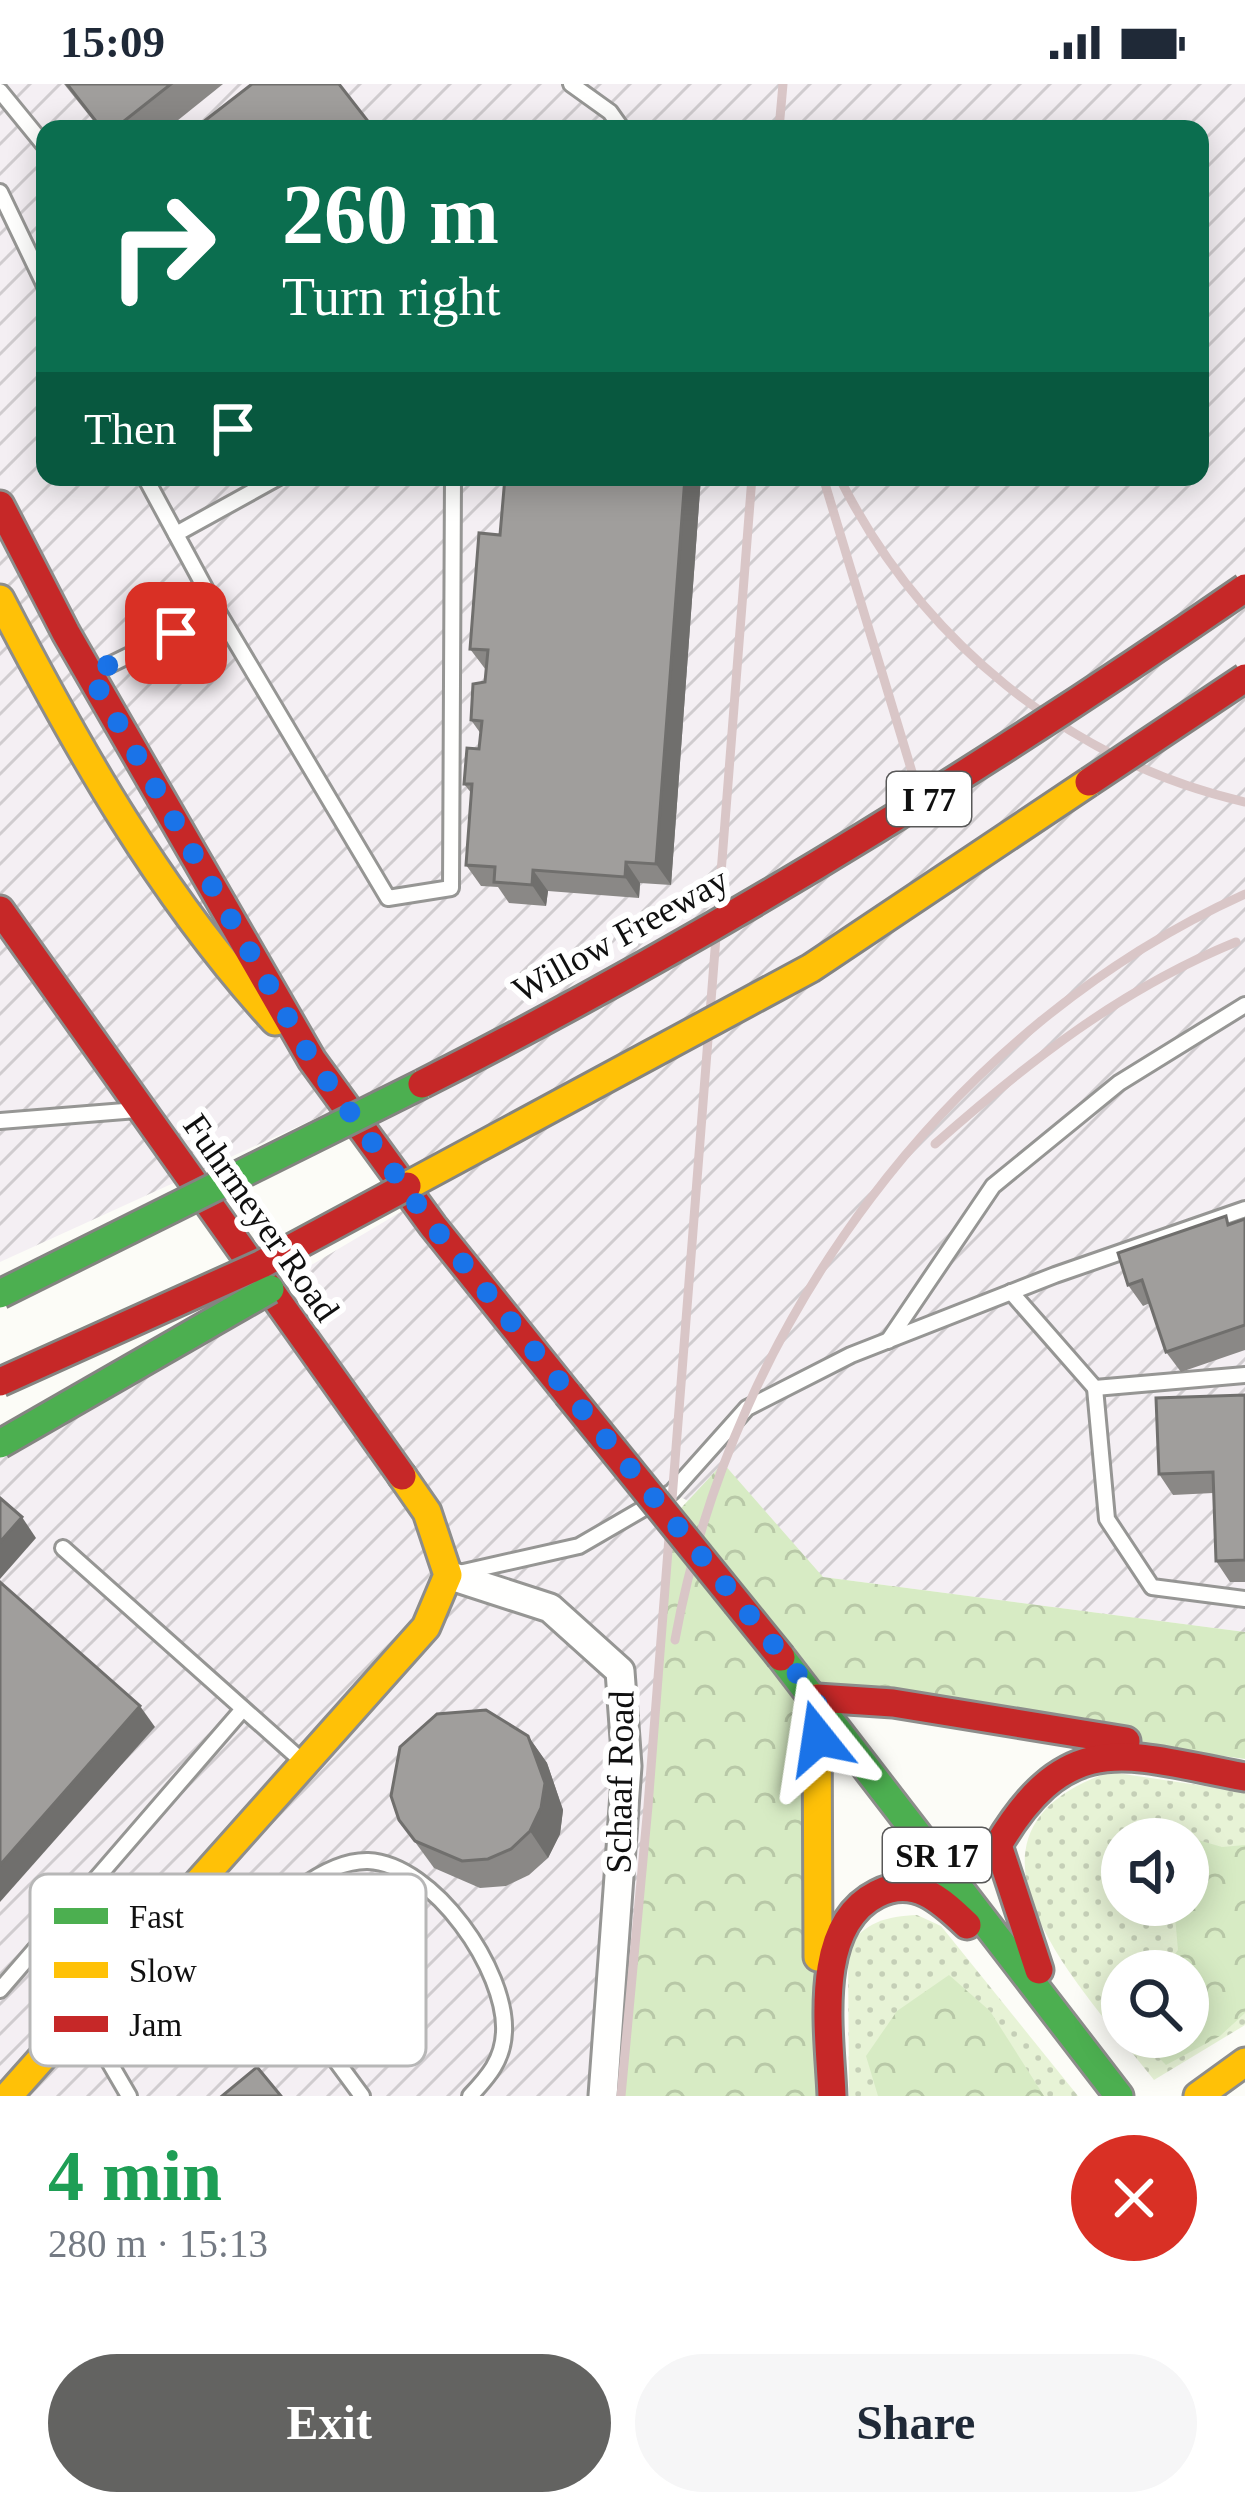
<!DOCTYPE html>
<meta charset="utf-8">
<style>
:root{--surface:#fff;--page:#f6f6f7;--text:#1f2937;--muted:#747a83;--accent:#636361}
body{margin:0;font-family:Georgia,serif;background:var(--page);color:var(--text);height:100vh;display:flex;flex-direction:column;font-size:45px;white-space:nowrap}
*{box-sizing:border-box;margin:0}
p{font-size:39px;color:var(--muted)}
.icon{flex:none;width:66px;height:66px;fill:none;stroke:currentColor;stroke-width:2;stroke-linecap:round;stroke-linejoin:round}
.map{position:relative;height:2012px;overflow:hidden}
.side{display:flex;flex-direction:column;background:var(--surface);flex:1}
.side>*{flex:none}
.top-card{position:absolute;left:36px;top:36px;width:1173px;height:366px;border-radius:24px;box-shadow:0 6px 30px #0003;background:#0b6e4f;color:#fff;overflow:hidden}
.fabs{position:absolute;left:1101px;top:1734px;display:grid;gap:24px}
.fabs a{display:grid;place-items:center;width:108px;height:108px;border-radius:50%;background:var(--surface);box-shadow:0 6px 30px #0003;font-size:60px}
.pin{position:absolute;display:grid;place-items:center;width:102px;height:102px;color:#fff;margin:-51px;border-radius:24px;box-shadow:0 6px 18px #0006}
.me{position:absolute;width:132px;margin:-66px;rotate:345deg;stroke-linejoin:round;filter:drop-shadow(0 0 9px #0008)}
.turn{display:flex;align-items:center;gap:42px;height:252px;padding:0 48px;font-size:54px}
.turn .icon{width:156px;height:156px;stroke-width:2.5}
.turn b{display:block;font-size:84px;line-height:102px}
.then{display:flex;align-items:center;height:114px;padding:0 48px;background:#0003;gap:24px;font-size:45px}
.round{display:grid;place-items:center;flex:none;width:126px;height:126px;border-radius:63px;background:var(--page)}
.head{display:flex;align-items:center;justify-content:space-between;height:204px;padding:0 48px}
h1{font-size:72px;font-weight:800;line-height:90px;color:#1e9e55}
.cta{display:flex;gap:24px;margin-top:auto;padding:24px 48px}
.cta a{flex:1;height:138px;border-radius:72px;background:var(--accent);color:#fff;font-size:48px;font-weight:800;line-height:138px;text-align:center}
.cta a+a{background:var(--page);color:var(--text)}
.status{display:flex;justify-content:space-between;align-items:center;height:84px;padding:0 60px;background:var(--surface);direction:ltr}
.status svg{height:33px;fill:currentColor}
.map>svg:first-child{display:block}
.industrial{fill:url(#industrial-furrows);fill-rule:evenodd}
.green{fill:url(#green-dots);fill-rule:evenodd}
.forest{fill:url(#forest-crowns)}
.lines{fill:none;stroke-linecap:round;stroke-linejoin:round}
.lane-casing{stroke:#969694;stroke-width:20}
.street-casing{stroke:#969694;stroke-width:33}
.fast-casing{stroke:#8d8d8b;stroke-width:33}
.slow-casing{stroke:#8d8d8b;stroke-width:33}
.jam-casing{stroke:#8d8d8b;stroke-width:33}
.lane{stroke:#fffffe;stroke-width:14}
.street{stroke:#fffffe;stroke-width:27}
.fast{stroke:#4caf50;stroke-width:27}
.slow{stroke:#ffc107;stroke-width:27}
.jam{stroke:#c62828;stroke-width:27}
.rail{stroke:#d9c6c7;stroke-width:9}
.fast-bridge-casing{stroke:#848481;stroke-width:33;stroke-linecap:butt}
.slow-bridge-casing{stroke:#848481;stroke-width:33;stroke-linecap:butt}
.jam-bridge-casing{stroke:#848481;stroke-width:33;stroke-linecap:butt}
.fast-bridge{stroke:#4caf50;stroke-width:27}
.slow-bridge{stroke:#ffc107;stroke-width:27}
.jam-bridge{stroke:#c62828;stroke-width:27}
.wall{fill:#8a8886}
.shaded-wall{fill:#706f6d}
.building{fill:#a09e9c;stroke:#706f6d;stroke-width:3}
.route{stroke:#1a73e8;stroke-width:21;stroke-dasharray:0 37.8}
.labels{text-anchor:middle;stroke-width:12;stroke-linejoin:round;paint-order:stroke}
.shield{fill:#fff;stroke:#585858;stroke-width:3}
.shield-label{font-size:33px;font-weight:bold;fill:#101010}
.street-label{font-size:36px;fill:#101010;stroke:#fff}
.key{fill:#fff;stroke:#b7b7b7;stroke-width:3}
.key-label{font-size:33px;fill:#101010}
</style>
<div class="status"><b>15:09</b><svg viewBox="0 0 49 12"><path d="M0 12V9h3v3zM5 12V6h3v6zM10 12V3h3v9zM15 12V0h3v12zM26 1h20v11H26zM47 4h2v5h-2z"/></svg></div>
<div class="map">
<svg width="1245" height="2012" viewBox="0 0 1245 2012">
<defs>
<pattern id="industrial-furrows" width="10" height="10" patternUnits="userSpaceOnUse" patternTransform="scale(3)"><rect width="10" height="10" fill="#f4eff3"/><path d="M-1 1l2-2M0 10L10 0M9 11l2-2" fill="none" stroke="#d0cccf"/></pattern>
<pattern id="green-dots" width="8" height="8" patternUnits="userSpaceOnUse" patternTransform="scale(3)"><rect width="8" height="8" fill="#e7f3d6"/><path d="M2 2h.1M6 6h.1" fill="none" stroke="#c5cfb7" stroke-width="1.8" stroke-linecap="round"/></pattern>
<pattern id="forest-crowns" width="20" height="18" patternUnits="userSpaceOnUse" patternTransform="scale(3)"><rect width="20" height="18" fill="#d7ebc4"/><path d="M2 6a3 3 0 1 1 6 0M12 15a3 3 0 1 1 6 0" fill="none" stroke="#b8c8a7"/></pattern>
</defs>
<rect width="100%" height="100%" fill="#fcfcf7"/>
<path class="industrial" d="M0,0H1245V1548L823,1493L672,1408L621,2012H0V1360L35,1345L409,1123L345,1021L0,1178ZM45,45H1200V393H45Z"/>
<g class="green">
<path d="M1110,1688L1245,1708V1941L1154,1996C1087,1910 926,1750 1110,1688ZM1122,1755H1188V1821H1122ZM1122,1887H1188V1953H1122Z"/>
<path d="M917,1831L941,1842L1078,2012H849L848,1866C862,1838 888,1832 917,1831Z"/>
</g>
<g class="forest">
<polygon points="723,1379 823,1493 1245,1548 1245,1675 817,1615 818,2012 620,2012 670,1436"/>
<polygon points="1181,1751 1222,1763 1245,1761 1245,1929 1220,1952 1166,1981 1139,1953 1188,1953 1188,1887 1163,1887 1178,1866 1174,1821 1188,1821 1188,1755 1166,1754"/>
<polygon points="949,1891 990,1927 1044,2012 878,2012 866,1972 897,1927"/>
</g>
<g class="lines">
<g class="lane-casing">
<g id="lane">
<polyline points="571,0 610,28 622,45"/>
<polyline points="0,7 45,62"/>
<polyline points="0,108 45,202"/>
<polyline points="176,450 279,393"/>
<polyline points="218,528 388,814 451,804 453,393"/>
<polyline points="91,590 218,528 145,393"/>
<polyline points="0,1037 137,1026"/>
<polyline points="1011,1208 1095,1304 1245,1291"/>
<polyline points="888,1257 993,1102 1119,999 1245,921"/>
<polyline points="1095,1304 1107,1435 1152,1503 1245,1515"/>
<polyline points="63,1464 302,1677"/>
<polyline points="459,1489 579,1462 672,1408 747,1324 851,1271 1055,1191 1245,1125"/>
<polyline points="198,1803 259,1872 362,2012"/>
<path d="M244,1856C273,1826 321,1776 368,1777C434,1780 507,1887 504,1948C503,1976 488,1993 470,2012"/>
<polyline points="35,1866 83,1933 129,2012"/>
<polyline points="0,1906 243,1625"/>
</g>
</g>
<g class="street-casing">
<polyline id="street" points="448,1491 550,1524 620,1587 627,1682 603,2012"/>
</g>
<g class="fast-casing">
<polyline id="fast" points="781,1573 1119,2012"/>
</g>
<g class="slow-casing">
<g id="slow">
<path d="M0,515C78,666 160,811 275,937"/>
<polyline points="817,1614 818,1873"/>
<polyline points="8,2012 426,1543 448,1491 427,1428 402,1392"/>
<polyline points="1198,2012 1245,1978"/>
</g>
</g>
<g class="jam-casing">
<g id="jam">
<polyline points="0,421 66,549 312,976 433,1142 568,1310"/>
<polyline points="0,826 402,1392"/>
<polyline points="817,1614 893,1619 1126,1657"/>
<path d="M1039,1886L998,1761C1069,1642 1127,1671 1245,1693"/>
<path d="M832,2012C830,1952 811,1843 877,1810C914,1791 941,1816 967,1841"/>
</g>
</g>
<use href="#lane" class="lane"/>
<use href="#street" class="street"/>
<use href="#fast" class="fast"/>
<use href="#slow" class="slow"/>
<use href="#jam" class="jam"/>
<g class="rail">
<polyline points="779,45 783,0"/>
<polyline points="823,393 925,731"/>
<path d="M839,393C920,555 1067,677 1245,718"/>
<path d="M935,1060C1028,978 1121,905 1236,858"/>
<path d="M675,1556C732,1240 950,943 1245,810"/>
<polyline points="621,2012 648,1722 752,393"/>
</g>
<g class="fast-bridge-casing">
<g id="fast-bridge">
<polyline points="0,1210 422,1000"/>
<polyline points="0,1360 270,1205"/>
</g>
</g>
<g class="slow-bridge-casing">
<polyline id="slow-bridge" points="407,1102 811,884 1089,698"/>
</g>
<g class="jam-bridge-casing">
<g id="jam-bridge">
<polyline points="1089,698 1245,594"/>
<path d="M422,1000C709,855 980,687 1245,504"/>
<polyline points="0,1298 262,1180 407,1102"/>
<polyline points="568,1310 781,1573"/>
</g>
</g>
<use href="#fast-bridge" class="fast-bridge"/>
<use href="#slow-bridge" class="slow-bridge"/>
<use href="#jam-bridge" class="jam-bridge"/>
</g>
<g class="wall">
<polygon points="64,0 223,0 167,45 100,45"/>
<polygon points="505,393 701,393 671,801 640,799 639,814 548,807 546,822 509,819 498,803 481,802 466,781 472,710 464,700 479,665 481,650 471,636 485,598 486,586 470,565 500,451"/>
<polygon points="1245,1135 1245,1266 1181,1288 1166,1268 1150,1219 1143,1222 1128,1201 1231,1140"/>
<polygon points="1245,1311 1245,1498 1230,1498 1216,1477 1213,1409 1173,1411 1159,1390"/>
<polygon points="528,1652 547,1679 563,1726 560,1750 548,1774 529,1791 506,1802 480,1804 434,1784 399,1736"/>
</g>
<g class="shaded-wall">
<polygon points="685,393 701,393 671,801 656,780"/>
<polygon points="626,778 640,799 639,814 625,793"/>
<polygon points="533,786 548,807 546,822 532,801"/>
<polygon points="22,1433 36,1454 0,1495 0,1458"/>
<polygon points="140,1622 155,1643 0,1818 0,1781"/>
<polygon points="528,1652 547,1679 563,1726 560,1750 548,1774 530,1747"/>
</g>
<g class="building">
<polygon points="67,0 171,0 114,45 102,45"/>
<polygon points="252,0 339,0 374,45 194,45"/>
<polygon points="505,393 685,393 656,780 626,778 625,793 533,786 532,801 494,798 495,783 466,781 472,700 464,700 467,664 479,665 482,637 471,636 473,600 485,598 488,566 470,565 479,449 500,451"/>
<polygon points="1226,1132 1228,1141 1245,1135 1245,1241 1166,1268 1142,1196 1128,1201 1118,1169"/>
<polygon points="1245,1311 1245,1476 1216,1477 1213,1388 1159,1390 1156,1314"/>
<polygon points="0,1414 22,1433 0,1458"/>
<polygon points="0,1498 140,1622 0,1781"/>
<polygon points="486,1626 528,1652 545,1699 541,1724 530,1747 511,1765 488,1775 462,1777 415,1757 399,1736 391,1712 400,1663 437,1630"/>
<polygon points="257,1983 281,2012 222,2012"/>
</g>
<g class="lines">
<polyline class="route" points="176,549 90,590 312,976 433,1142 817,1614 818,1654"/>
</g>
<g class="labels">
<g class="shield">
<rect x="887" y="688" width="84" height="54" rx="9"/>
<rect x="883" y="1744" width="108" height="54" rx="9"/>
</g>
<g class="shield-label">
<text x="929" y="727">I 77</text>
<text x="937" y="1783">SR 17</text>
</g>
<g class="street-label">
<text transform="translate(620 850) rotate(-29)" y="13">Willow Freeway</text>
<text transform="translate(262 1133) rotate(55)" y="13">Fuhrmeyer Road</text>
<text transform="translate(619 1698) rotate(-89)" y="13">Schaaf Road</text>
</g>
</g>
<rect x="30" y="1790" width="396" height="192" rx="18" class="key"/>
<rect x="54" y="1824" width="54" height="16" fill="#4caf50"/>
<rect x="54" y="1878" width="54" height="16" fill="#ffc107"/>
<rect x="54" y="1932" width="54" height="16" fill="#c62828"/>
<g class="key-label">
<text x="129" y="1844">Fast</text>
<text x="129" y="1898">Slow</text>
<text x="129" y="1952">Jam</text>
</g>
</svg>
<div class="fabs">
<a><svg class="icon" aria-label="sound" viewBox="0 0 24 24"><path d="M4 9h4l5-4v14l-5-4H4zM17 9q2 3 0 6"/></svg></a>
<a><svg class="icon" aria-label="search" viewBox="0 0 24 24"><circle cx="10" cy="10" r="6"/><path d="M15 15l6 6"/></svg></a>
</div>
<div class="pin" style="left:176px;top:549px;background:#d93025"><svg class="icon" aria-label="arrive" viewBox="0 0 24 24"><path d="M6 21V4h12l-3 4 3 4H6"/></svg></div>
<svg class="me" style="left:818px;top:1654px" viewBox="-20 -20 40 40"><path d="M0-17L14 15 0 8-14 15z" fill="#1a73e8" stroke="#fff" stroke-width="4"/></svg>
<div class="top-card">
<div class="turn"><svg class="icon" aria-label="right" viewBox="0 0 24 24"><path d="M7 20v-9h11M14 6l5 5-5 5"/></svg><div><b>260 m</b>Turn right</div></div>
<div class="then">Then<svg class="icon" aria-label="arrive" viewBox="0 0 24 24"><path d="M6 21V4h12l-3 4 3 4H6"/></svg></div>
</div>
</div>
<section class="side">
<div class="head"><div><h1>4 min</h1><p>280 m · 15:13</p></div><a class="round" style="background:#d93025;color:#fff"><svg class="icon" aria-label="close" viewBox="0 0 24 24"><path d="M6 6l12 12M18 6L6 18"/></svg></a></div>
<div class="cta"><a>Exit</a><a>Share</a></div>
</section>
